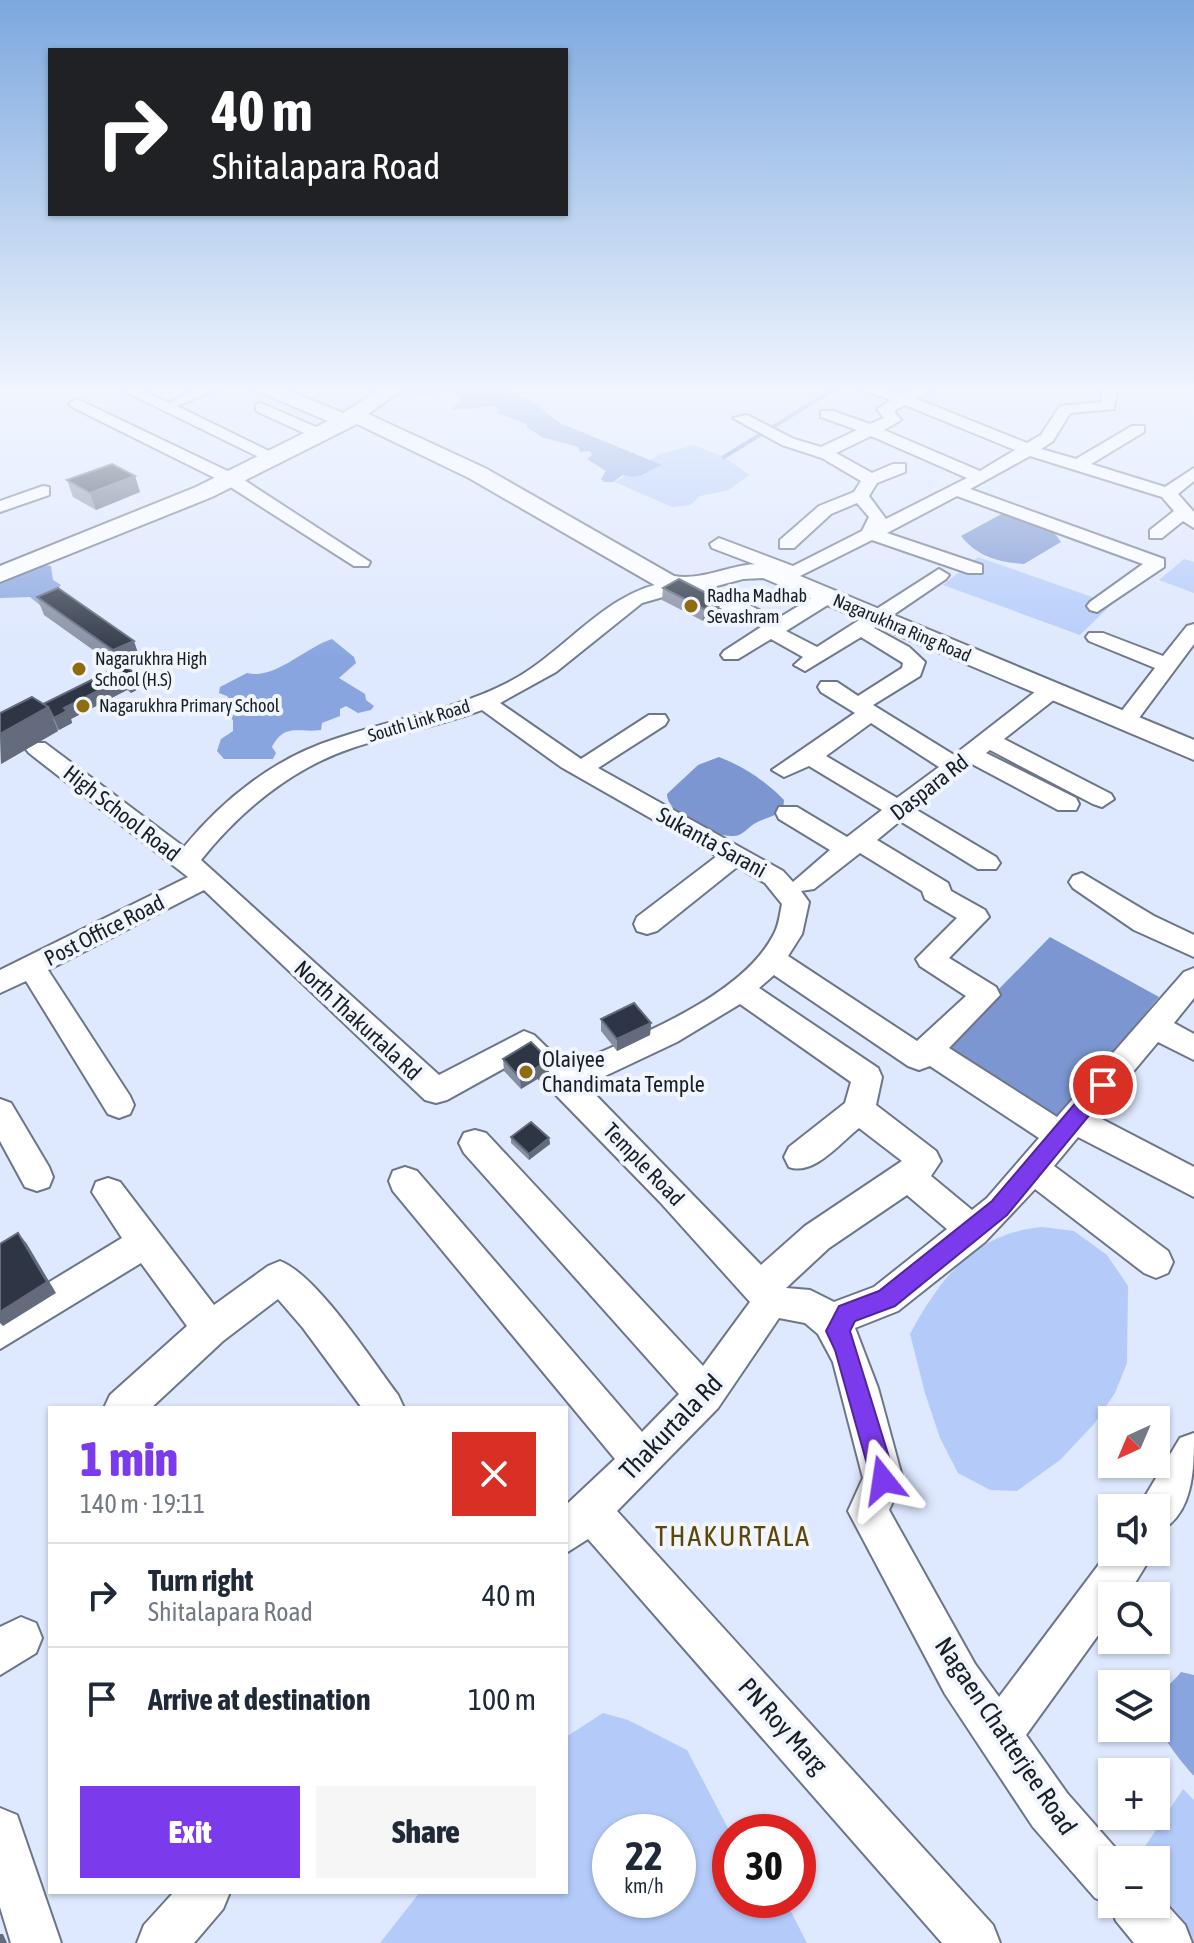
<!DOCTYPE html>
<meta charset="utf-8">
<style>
:root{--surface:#fff;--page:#f6f6f7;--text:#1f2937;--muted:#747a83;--line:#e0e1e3;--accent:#7c3aed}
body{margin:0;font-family:"Asap Condensed",sans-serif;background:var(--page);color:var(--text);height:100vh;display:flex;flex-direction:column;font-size:30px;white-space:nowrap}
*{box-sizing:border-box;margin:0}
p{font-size:26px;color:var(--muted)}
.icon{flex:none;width:44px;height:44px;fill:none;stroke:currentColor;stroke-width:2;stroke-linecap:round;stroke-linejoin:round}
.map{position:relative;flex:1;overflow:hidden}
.drawer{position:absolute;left:48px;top:1406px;width:520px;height:488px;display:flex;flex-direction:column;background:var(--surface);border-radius:0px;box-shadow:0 2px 6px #0004}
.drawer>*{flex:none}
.banner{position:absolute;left:48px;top:48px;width:520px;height:168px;border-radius:0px;box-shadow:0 2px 6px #0004;background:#202124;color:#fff;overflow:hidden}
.needle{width:52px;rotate:224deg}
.tools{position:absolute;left:1098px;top:1406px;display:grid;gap:16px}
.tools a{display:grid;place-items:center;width:72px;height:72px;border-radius:0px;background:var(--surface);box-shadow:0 2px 6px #0004;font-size:40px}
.speed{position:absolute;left:592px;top:1814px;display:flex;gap:16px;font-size:40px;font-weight:700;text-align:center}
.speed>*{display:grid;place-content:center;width:104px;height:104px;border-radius:50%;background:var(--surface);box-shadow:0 2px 6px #0004;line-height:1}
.speed small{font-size:20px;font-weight:400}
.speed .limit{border:12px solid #d22;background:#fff;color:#111}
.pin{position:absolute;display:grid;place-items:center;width:68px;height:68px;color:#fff;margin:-34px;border:4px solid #fff;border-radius:50%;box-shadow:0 2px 8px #0007}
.me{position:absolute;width:88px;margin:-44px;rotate:345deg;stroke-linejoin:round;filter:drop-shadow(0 0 6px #0008)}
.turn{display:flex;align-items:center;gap:28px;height:168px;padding:0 32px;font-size:36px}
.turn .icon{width:104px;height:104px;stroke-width:2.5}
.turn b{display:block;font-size:56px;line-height:68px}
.round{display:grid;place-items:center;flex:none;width:84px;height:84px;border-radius:0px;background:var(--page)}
.summary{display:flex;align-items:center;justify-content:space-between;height:136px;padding:0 32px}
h1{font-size:48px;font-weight:800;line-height:60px;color:var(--accent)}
.button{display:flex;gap:16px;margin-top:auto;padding:16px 32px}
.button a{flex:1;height:92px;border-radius:0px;background:var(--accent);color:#fff;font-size:32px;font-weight:800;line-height:92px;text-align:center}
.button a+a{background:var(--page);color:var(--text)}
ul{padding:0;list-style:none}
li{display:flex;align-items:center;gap:24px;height:104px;padding:0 32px;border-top:2px solid var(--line)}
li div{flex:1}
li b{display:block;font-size:30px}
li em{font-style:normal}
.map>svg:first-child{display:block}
.green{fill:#b4cbfa;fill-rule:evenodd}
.forest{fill:#89a5e0}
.water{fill:#7b96d0}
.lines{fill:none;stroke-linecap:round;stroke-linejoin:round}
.stream{stroke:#7b96d0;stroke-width:4}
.minor-casing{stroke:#6d7688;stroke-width:4}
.major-casing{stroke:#6d7688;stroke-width:4}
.minor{fill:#fff;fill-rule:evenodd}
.major{fill:#fff;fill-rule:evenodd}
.wall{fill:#868fa2}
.shaded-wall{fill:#636b7d}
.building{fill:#2e3646;stroke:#636b7d;stroke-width:2}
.route{fill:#7c3aed;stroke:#51269a;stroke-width:2}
.poi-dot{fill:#8f6c10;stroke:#f1f6fe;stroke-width:3}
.labels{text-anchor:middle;stroke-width:8;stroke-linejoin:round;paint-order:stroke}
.far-poi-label{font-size:18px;fill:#191d24;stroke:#f1f6fe;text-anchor:start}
.far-street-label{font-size:18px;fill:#191d24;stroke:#f1f6fe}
.street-label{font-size:22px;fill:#191d24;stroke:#f1f6fe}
.poi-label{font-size:22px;fill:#191d24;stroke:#f1f6fe;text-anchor:start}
.near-street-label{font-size:26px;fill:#191d24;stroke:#f1f6fe}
.near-neighbourhood-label{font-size:28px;letter-spacing:2px;fill:#5e4607;stroke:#f1f6fe}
</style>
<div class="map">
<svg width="1194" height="1943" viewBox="0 0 1194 1943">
<rect width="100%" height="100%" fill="#dee8fe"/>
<g class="green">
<polygon points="694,445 724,457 749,475 729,490 700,496 690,505 672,507 615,482 660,454"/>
<polygon points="978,557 1112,604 1080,635 943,585"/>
<polygon points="1184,559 1194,562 1194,593 1159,580"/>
<path d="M1042,1227L1074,1231L1107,1255L1128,1286L1127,1363L1115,1393L1094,1424L1060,1460L1017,1491L990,1490L958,1473L940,1438L925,1393L910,1334C940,1278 975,1233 1042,1227Z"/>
<path d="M603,1713L628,1720L687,1750L730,1832V1900H785L807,1943H380L420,1892H566V1737ZM610,1832H678V1900H610Z"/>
<polygon points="1183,1789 1194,1800 1194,1943 1175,1943 1156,1904 1156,1860 1136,1860"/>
</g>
<g class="forest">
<path d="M424,387H494L530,400L560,423L662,465C647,470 641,481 623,475L613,482H604L601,479L606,471L587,459L592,455L590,451L580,452L578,447L542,437L526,427L527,424L497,413L500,410L495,406L455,410L452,408L461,400L453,391L420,396L408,393Z"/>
<polygon points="45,565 51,566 53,580 61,585 42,607 30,597 0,598 0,583"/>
<path d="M332,639L354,657L356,663L339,678L365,694L366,700L374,706L371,710L358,713L346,706L340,709V716L322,723L321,730C297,733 285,723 272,747L276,753L273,759H224L217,751L221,739L233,731V720L228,716L238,709L227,696L219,693L220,687L247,673C275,680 304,648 332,639Z"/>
<path d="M1181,1672L1194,1675V1776C1181,1761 1148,1724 1156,1703C1160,1692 1174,1681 1181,1672Z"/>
</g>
<g class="water">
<path d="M1007,511L1050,527L1061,542L1024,564C998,562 978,557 961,536Z"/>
<path d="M719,757C745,767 764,780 784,800L783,811C773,817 764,818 754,824C749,827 744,833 739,835C720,842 666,814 667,794L698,765Z"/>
<polygon points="1050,937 1159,997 1056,1120 942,1047"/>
</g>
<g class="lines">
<polyline class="stream" points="724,457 838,387"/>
<g class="minor-casing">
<g id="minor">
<polygon points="134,387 169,403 202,387 222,387 177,406 285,459 277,464 271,463 118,388"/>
<path d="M853,387H876L903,394L919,387H937L917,399L1027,443L1041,435L1060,406L1102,402L1103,387H1117L1114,409L1070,413L1053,441L1041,449L1076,459L1132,426H1144V432L1091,464L1165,487L1194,468V481L1178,494L1194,512V528L1183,521L1162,538H1150V530L1174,511L1162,497L1030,456L970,489L1164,559V567L1097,612L1090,610L1087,606L1090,602L1143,564L957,496L887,533L982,565V573H968L872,540L784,584L774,578L778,573L712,548L710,544L719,538L793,566L862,531L869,517L857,503L831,514L794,548H780V540L819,506L854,492L861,481L822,458L782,445L733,418L747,415L794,439L821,447L857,430L821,417V411H833L870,424L884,418L877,409L891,400ZM905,405L1015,450L980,471L884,430L901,420L894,411ZM871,436L967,478L886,519L869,496L877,483L905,472V464H893L872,473L836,453Z"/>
<polygon points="77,399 238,476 370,562 368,566 354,566 221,481 72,407 69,404"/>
<polygon points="261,403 327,432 329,435 315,438 256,411 256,405"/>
<polygon points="43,486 49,487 49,495 0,512 0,501"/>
<path d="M939,569L949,575L946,579L874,628L909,647L925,662L920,676L873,705L954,755L1044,685H1060L1063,690L1060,695L1004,739L1111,794L1114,799L1102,807L1093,804L990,750L986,753L1076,798L1079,804L1076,810H1058L972,764L915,809L996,857L1000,863L996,869H978L900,821L877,840L948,883L951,891L985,910L989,917L949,958L996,987L1000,995L949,1048L1057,1117L1184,972L1194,968V998L1174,1023L1194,1034V1060L1158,1042L1096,1116L1194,1167V1197L1078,1137L1054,1166L1168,1251L1173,1262L1168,1273L1156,1278L1144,1273L1035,1189L985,1242L898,1311L855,1328L878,1388L903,1480L889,1510L975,1664L999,1697L1112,1547V1552H1154L1127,1596H1112V1616L1026,1735L1067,1793L1126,1860H1112V1904H1156V1893L1185,1925L1192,1943H1134L1116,1921L1109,1904L1095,1898L1033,1827L945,1694L848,1511L863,1478L833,1362L818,1334L805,1323L779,1318L718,1408L617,1511L993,1925L1000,1943H942L588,1539L566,1553V1505L615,1459L393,1191L389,1181L393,1171L405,1167L417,1171L642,1432L679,1394L464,1153L459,1143L464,1133L475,1130L486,1133L703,1366L750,1302L660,1202L521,1059L447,1100L436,1103L425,1100L204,890L48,970L130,1096L134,1105L130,1114L119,1118L108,1114L26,981L0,993V970L188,877L29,753L25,748L29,743H45L184,847C223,799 275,758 335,739C393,719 452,711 507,683C567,653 605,588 676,581C707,578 748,606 777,619L820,593H834L837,597L834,601L786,631L817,647ZM684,591L761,627L724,651L721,655L724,659H738L771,639L803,657L794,665L805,671L861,637L903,663L902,668L858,696L837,682H821L818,687L821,692L855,713L772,770L784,777L809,766L882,810L847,837L797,807H779L776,813L779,819L830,850L793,882L783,871L598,768L665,725L668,720L665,715H649L581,759L500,703L556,672L642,603ZM482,710L561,767L717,856L637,917L634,924L637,931L647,934L657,931L737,867L765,883L782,904C780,913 779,925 774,934C741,999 631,1038 567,1067L534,1035L524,1031L439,1075L201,860C240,811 292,768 352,748C395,734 439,726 482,710ZM871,723L939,767L897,798L826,756ZM860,853L922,891L925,899L957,918L916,959L920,966L966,996L917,1041L788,956L802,934L809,902L801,891L814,889ZM774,975L908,1066L919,1070L930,1066L1039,1138L987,1198L972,1210L931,1176L941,1161L936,1151L876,1105L882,1077L878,1068L759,988ZM740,1004L851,1082L845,1103L789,1147L784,1157L789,1167C814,1176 840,1143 859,1128L902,1161L805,1226L761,1265L586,1085L677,1042ZM907,1195L947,1229L874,1287L834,1302L810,1290L786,1288L829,1248Z"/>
<polygon points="1194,624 1194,644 1133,726 1117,726 1114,721 1155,668 1089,641 1086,637 1089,633 1103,633 1163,656 1187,626"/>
<polygon points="1082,873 1154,916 1194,935 1194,957 1134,930 1073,888 1069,882 1073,876"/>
<polygon points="0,1099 11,1103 49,1167 53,1177 49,1187 37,1191 25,1187 0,1141"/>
<path d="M108,1178L120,1182L214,1305L268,1266L280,1261C317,1275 372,1361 398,1395L404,1408H362L303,1328L278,1299L223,1341L151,1408H104L110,1395L187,1326L141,1263L0,1349V1312L122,1238L92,1192L96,1182Z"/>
<path d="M1194,1433C1194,1470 1194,1516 1156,1533V1508H1138L1180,1438Z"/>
<polygon points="21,1617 36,1623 42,1638 36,1653 0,1675 0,1627"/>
<polygon points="0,1808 17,1815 61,1943 11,1943 0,1907"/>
<polygon points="174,1892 230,1892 223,1909 194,1943 137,1943 144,1925"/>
</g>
</g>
<g class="major-casing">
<path id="major" d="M255,387H280L343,413L384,387H406L368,414L485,468L674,576C709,582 740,557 776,566L1194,740V760L763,578L743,579L694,592L658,587L469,478L357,424L212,497L0,582V566L196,487L328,421L257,391Z"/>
</g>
<use href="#minor" class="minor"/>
<use href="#major" class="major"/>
</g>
<g class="wall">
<polygon points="135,476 140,492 96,510 73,497 67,480"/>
<polygon points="663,588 719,612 703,621 662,600"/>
<polygon points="37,597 140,659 124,666 142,687 131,693 127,690 71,719 72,723 59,730 57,729 58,731 1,764 0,713 43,704 117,667 44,615"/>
<polygon points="601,1019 651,1023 650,1035 617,1051 601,1031"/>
<polygon points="503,1059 549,1072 521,1089 504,1071"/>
<polygon points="511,1137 549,1138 550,1144 529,1160 511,1143"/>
</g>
<g class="shaded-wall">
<polygon points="135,476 140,492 96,510 90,493"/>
<polygon points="720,600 719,612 703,621 704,609"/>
<polygon points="134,641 140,659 119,668 113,650"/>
<polygon points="138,675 142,687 131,693 126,681"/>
<polygon points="123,678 127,690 71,719 72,723 59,730 54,718 64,708"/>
<polygon points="48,707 58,731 1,764 0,734"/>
<polygon points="651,1023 650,1035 617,1051 617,1039"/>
<polygon points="549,1060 549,1072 521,1089 520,1078"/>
<polygon points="549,1138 550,1144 529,1160 529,1154"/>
<polygon points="18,1233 27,1244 56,1293 3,1326 0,1323 0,1312"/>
<polygon points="0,1934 3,1934 7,1943 0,1943"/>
</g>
<g class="building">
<polygon points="112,464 135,476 90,493 67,480"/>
<polygon points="679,579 720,600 704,609 663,588"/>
<polygon points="58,588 134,641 113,650 37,597"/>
<polygon points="122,665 138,675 126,681 123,678 64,708 67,711 54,718 48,707 43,704"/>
<polygon points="32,697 48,707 0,734 0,713"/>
<polygon points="634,1003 651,1023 617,1039 601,1019"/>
<polygon points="531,1042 549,1060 520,1078 503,1059"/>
<polygon points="531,1122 549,1138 529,1154 511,1137"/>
<polygon points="18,1233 47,1282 0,1312 0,1244"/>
</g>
<linearGradient id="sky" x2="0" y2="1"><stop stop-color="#7ca8de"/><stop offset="0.59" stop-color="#f0f5ff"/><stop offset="1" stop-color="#f0f5ff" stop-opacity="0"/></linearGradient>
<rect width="1194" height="659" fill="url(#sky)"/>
<polygon class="route" points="1103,1077 1110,1079 1113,1085 1110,1090 1007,1215 895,1306 855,1321 850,1331 896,1480 892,1489 883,1493 874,1489 835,1350 826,1331 839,1306 879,1291 992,1201 1096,1079"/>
<g class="poi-dot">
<circle cx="691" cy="606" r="8"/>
<circle cx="79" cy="669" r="8"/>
<circle cx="83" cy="706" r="8"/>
<circle cx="526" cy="1072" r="8"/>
</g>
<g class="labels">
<g class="far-poi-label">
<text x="707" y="602">Radha Madhab<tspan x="707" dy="21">Sevashram</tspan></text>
<text x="95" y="665">Nagarukhra High<tspan x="95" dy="21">School (H.S)</tspan></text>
<text x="99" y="712">Nagarukhra Primary School</text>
</g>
<g class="far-street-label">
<text transform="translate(902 628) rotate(23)" y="6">Nagarukhra Ring Road</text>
<text transform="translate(419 721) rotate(-17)" y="6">South Link Road</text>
</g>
<g class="street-label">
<text transform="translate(929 787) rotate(-38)" y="8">Daspara Rd</text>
<text transform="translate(122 813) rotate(38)" y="8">High School Road</text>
<text transform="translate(712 842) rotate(29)" y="8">Sukanta Sarani</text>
<text transform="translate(104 930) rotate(-27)" y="8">Post Office Road</text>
<text transform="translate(358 1020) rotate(43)" y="8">North Thakurtala Rd</text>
<text transform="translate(644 1164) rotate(46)" y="8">Temple Road</text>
</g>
<g class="poi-label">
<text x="542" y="1067">Olaiyee<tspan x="542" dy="25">Chandimata Temple</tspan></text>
</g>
<g class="near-street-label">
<text transform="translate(671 1427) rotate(-46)" y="9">Thakurtala Rd</text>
<text transform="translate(783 1726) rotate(48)" y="9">PN Roy Marg</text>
<text transform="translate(1006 1736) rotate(56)" y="9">Nagaen Chatterjee Road</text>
</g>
<g class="near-neighbourhood-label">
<text x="733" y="1546">THAKURTALA</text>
</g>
</g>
</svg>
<div class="tools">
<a><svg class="needle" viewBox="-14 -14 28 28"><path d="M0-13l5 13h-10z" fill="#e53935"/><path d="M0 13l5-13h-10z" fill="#747a83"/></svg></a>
<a><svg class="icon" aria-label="sound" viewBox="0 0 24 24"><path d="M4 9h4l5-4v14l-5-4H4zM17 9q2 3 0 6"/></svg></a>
<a><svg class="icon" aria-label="search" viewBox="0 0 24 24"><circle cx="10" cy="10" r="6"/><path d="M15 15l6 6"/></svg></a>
<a><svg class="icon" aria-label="layers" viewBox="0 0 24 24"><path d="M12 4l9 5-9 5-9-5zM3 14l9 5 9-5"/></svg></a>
<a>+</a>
<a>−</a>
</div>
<div class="speed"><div>22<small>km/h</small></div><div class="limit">30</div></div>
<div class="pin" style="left:1103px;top:1085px;background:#d93025"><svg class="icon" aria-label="arrive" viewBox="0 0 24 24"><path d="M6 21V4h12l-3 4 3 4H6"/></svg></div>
<svg class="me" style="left:883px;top:1480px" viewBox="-20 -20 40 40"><path d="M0-17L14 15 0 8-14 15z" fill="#7c3aed" stroke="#fff" stroke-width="4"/></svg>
<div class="banner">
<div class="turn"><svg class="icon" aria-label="right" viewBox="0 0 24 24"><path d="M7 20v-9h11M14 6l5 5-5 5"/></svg><div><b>40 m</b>Shitalapara Road</div></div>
</div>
<section class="drawer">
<div class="summary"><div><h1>1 min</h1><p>140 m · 19:11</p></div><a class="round" style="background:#d93025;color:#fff"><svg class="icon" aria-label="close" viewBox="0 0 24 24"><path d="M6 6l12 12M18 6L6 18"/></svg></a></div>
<ul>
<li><svg class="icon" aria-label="right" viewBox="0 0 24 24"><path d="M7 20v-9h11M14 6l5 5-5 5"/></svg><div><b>Turn right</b><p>Shitalapara Road</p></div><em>40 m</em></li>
<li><svg class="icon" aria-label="arrive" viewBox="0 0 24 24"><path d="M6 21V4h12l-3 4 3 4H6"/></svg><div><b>Arrive at destination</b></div><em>100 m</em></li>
</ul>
<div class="button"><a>Exit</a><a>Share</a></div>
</section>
</div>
